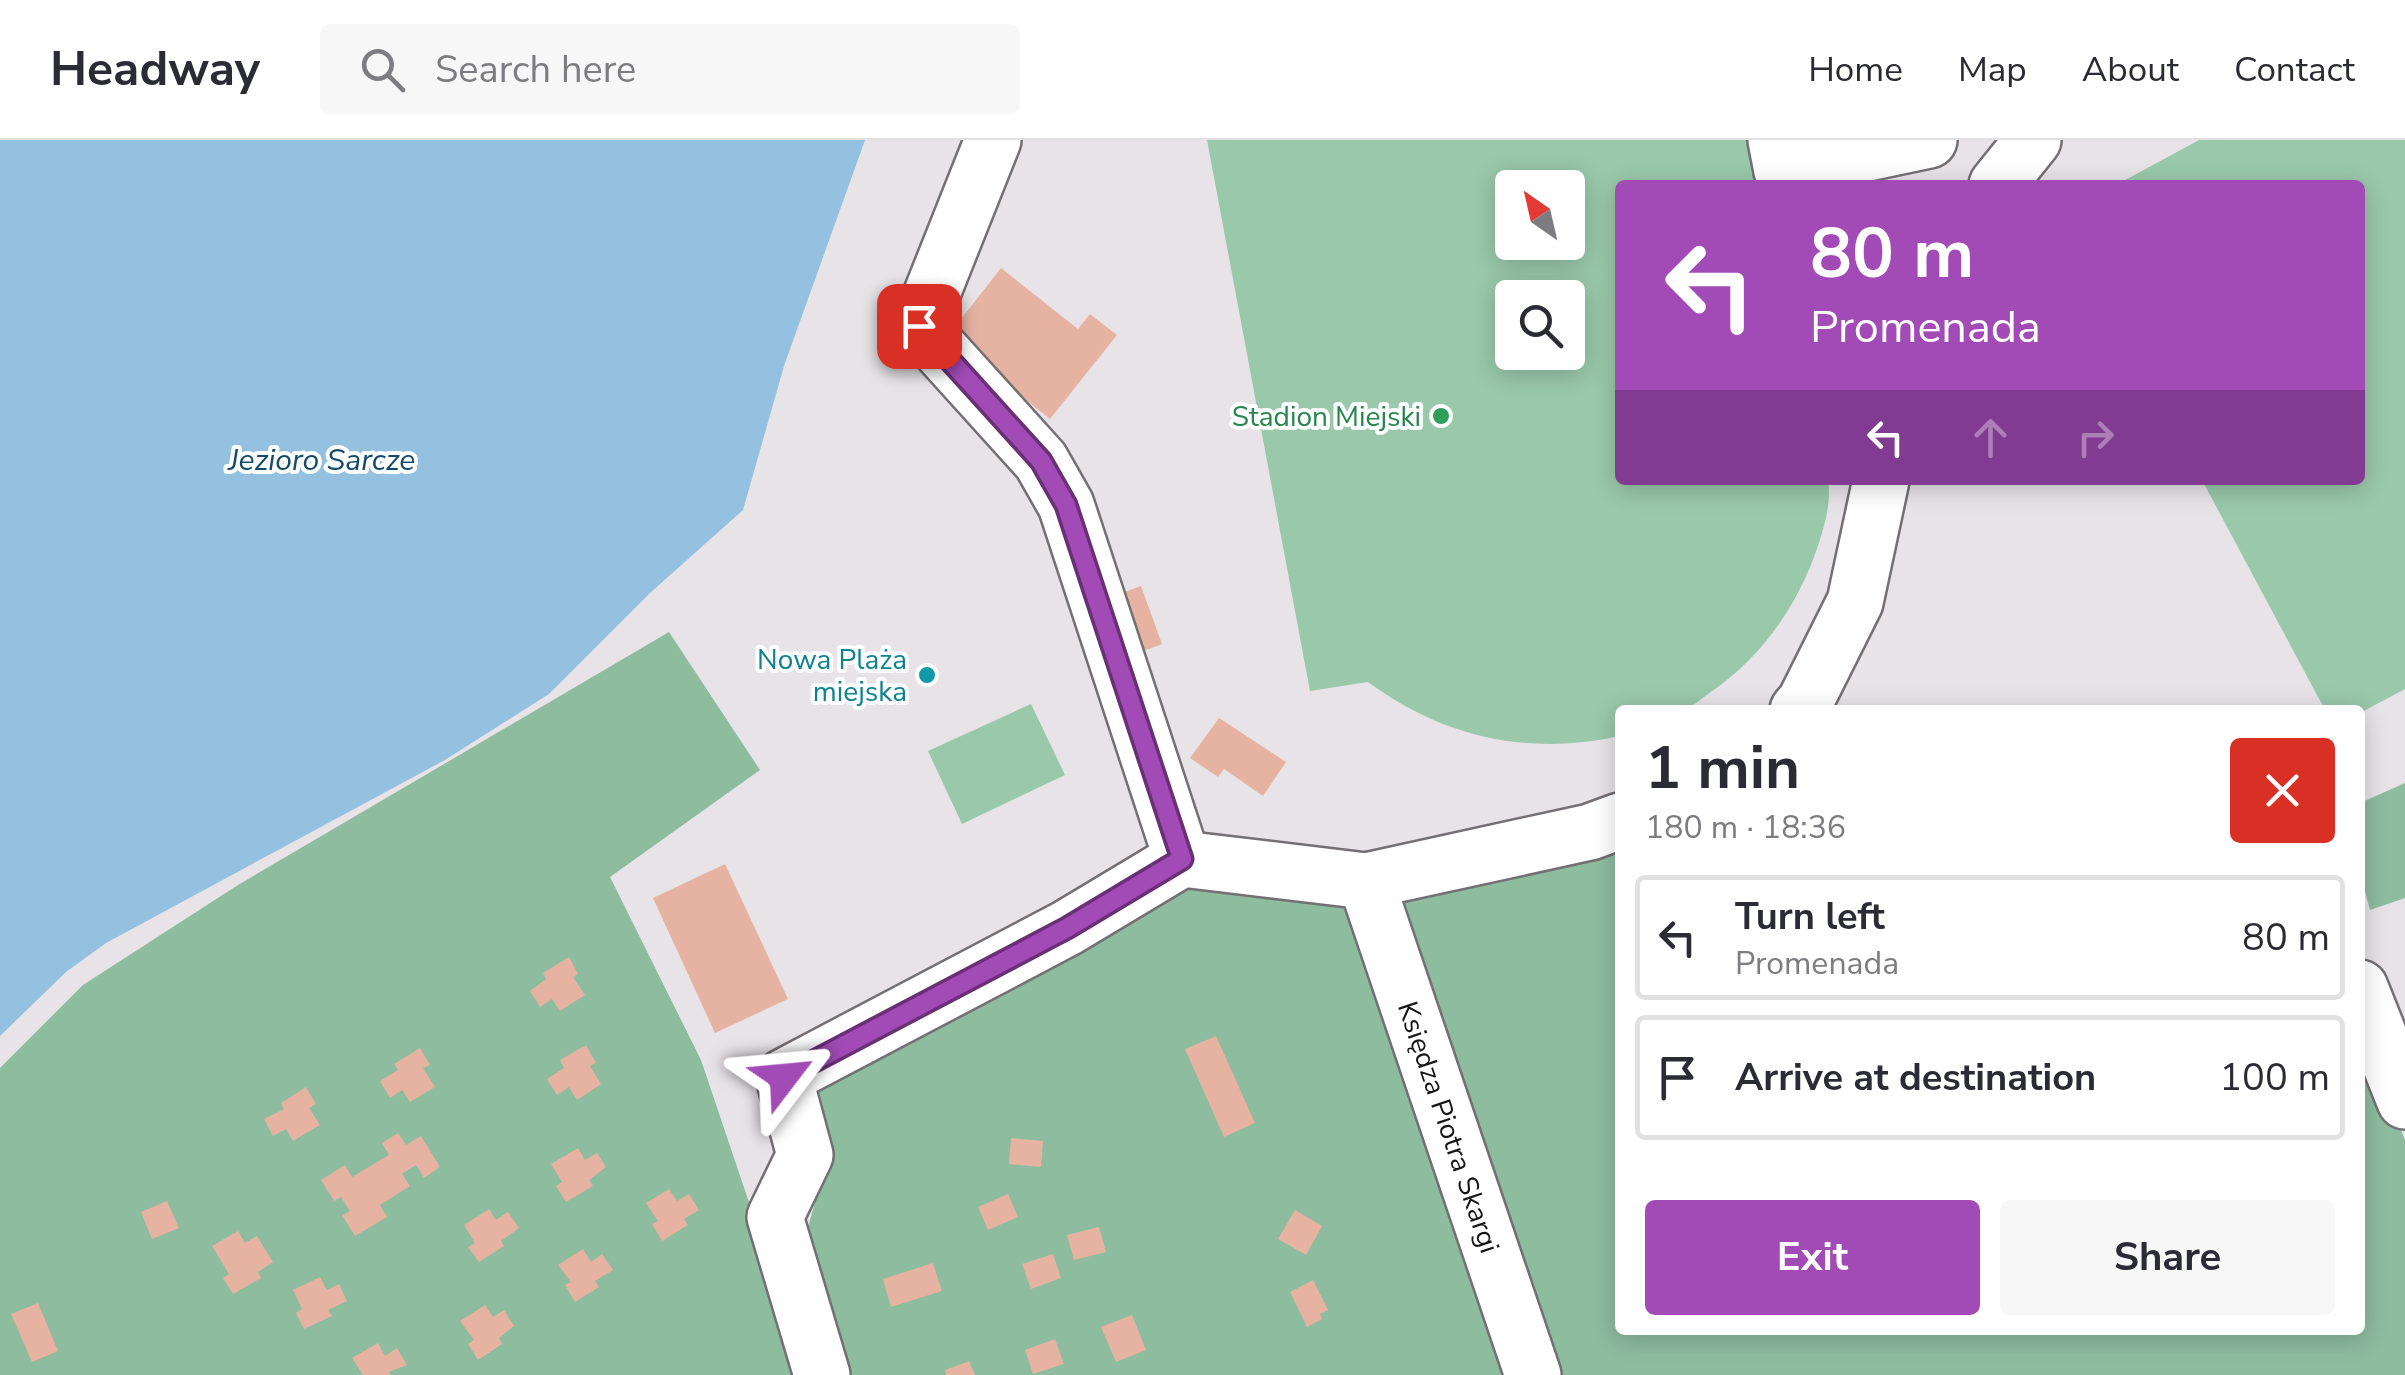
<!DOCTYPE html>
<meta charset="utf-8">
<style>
:root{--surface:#fff;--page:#f7f7f7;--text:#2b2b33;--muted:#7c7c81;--line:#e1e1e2;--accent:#a24ab6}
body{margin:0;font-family:"Nunito Sans",sans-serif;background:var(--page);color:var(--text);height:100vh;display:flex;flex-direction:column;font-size:38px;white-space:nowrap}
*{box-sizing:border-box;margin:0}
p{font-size:32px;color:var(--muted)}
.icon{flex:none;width:55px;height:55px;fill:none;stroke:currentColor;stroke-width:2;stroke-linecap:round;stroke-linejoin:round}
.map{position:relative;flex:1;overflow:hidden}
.drawer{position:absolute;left:1615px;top:565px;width:750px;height:630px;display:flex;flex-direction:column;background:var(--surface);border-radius:10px;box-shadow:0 5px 25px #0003}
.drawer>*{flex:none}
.top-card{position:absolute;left:1615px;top:40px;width:750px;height:305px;border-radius:10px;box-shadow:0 5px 25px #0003;background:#a24ab6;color:#fff;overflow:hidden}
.needle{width:65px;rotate:326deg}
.fabs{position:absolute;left:1495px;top:30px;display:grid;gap:20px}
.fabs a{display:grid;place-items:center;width:90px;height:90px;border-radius:10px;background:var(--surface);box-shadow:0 5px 25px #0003;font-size:50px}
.pin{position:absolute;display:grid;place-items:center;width:85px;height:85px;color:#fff;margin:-42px;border-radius:20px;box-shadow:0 5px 15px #0006}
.me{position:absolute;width:110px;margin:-55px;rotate:61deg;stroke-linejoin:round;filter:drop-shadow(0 0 8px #0008)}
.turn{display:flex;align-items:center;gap:35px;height:210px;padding:0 30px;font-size:45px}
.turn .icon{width:130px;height:130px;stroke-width:2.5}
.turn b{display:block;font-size:70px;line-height:85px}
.lanes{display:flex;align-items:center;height:95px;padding:0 30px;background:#0003;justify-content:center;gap:50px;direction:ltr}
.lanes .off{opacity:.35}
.round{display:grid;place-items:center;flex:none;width:105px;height:105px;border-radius:10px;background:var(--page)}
.overview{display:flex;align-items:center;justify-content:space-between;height:170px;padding:0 30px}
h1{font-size:60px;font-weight:700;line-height:75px}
.primary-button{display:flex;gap:20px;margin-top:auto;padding:20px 30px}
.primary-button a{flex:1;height:115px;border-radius:10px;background:var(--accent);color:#fff;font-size:40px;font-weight:700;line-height:115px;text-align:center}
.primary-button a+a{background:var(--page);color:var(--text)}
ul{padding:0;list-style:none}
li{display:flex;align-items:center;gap:30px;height:125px;margin:0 20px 15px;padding:0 10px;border:5px solid var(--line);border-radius:10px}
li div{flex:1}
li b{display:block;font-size:38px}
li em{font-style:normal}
header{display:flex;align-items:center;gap:60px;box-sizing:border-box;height:140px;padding:0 50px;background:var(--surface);border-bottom:2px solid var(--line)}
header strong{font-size:48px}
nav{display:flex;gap:55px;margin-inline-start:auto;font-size:35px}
.search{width:700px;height:90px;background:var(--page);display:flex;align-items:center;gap:25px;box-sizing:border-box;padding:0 35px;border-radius:10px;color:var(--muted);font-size:38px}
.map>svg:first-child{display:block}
.green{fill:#99c8aa;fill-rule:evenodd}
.forest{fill:#8dbc9f}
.water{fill:#94c1e0}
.building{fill:#e6b3a2}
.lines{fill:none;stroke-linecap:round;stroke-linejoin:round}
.minor-casing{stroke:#736f73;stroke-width:60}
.minor{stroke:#fff;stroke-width:55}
.route-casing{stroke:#693076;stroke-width:25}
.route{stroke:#a24ab6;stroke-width:18}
.leisure-dot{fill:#2e9e5b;stroke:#fff;stroke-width:4}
.culture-dot{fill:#0f9aa8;stroke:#fff;stroke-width:4}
.labels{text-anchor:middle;stroke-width:8;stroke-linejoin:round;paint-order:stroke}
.leisure-label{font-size:28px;fill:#27864d;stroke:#fff;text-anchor:end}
.culture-label{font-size:28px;fill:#0d838f;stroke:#fff;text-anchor:end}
.street-label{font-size:28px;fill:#161416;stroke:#fff}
.water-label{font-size:30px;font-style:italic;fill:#154b6a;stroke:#fff}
</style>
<header>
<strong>Headway</strong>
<div class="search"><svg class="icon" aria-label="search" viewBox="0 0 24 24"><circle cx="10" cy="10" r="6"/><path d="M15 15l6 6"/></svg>Search here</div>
<nav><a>Home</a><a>Map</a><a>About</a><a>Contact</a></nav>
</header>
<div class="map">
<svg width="2405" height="1235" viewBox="0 0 2405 1235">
<rect width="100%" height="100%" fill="#e7e3e7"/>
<g class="green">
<path d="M1207,0H1762L1771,45H1620V340H1828C1831,357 1827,376 1822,393C1803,458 1765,516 1708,554C1701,559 1691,568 1682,570C1663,574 1639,570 1620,570V596C1528,616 1444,598 1368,542L1310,551ZM1512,48H1568V102H1512ZM1512,158H1568V212H1512Z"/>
<polygon points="2199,0 2405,0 2405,549 2360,573 2360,570 2325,570 2202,340 2360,340 2360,45 2116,45"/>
<polygon points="1031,564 1065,635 962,684 928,611"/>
</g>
<g class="forest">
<polygon points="669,492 760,630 610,737 701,920 761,1098 804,1102 827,1018 805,950 1196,741 1620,703 1620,1190 2360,1190 2360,888 2405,1000 2405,1235 0,1235 0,928 83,845 238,745"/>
<polygon points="2405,643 2405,758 2370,770 2360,733 2360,663"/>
</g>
<polygon class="water" points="0,0 865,0 784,226 743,370 650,453 549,554 445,620 106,803 66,832 0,896"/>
<g class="building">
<polygon points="1001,128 1078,189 1090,174 1117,195 1050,279 947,197"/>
<polygon points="1141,446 1162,504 1122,519 1101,461"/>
<polygon points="1219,578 1286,622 1263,656 1224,629 1218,637 1190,618"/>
<polygon points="725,724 788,859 715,893 653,758"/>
<polygon points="569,817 578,834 573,837 585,855 560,871 552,859 540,867 530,851 546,839 543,833"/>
<polygon points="1216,896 1255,983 1224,997 1185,909"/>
<polygon points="586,905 596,923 590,926 601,944 577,960 569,947 557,955 547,939 564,928 560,920"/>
<polygon points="420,908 430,925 423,928 435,947 410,962 402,950 390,958 380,941 398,930 394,924"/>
<polygon points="306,947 316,964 309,968 320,985 293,1001 286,989 273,996 264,979 284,969 281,963"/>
<polygon points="398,993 406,1005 421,996 440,1027 424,1038 416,1025 402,1034 410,1046 380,1065 387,1077 355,1096 342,1075 350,1071 341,1057 334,1061 321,1040 345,1025 352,1037 389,1015 382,1003"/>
<polygon points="1011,998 1043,1001 1041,1027 1009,1024"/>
<polygon points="578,1008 585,1020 597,1013 606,1027 589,1040 593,1046 566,1062 556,1046 562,1042 551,1024"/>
<polygon points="669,1049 677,1061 689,1054 699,1070 684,1079 688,1085 662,1101 652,1084 658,1081 646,1063"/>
<polygon points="1008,1054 1018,1077 988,1090 978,1067"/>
<polygon points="167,1061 179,1088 152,1099 141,1072"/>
<polygon points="489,1069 496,1080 508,1072 519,1088 501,1101 504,1106 479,1122 468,1107 475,1103 464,1085"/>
<polygon points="1295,1070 1322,1086 1306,1115 1278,1099"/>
<polygon points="1099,1087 1106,1112 1074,1120 1067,1095"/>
<polygon points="238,1091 245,1103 257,1096 273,1122 258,1132 261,1138 233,1154 223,1138 229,1134 212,1106"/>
<polygon points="583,1109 591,1122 602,1114 613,1130 595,1141 599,1147 575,1162 565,1145 571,1142 558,1125"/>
<polygon points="1053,1114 1061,1138 1031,1149 1022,1124"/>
<polygon points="933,1123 942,1151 891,1167 883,1139"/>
<polygon points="320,1137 327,1150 339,1144 347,1161 328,1170 332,1176 304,1189 296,1173 302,1169 293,1150"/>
<polygon points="1313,1140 1328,1170 1320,1174 1322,1179 1307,1187 1290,1152"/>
<polygon points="38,1163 58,1211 32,1222 11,1174"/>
<polygon points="485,1165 493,1177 504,1170 514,1186 499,1198 502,1204 478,1220 468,1204 474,1200 460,1181"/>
<polygon points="1132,1175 1146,1210 1116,1222 1101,1187"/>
<polygon points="1055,1199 1064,1224 1033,1234 1025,1210"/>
<polygon points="378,1203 385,1216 397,1208 407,1225 389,1232 390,1235 363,1235 352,1218"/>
<polygon points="969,1221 975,1235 946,1235 945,1230"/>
</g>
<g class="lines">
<g class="minor-casing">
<g id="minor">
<polyline points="1776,0 1782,31 1929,0"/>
<polyline points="1997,45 2033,0"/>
<polyline points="1798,570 1805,562 1855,462 1881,340"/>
<path id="s1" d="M1182,719L1366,741L1533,1235"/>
<polyline points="1366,741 1590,692 1620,681"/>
<polyline points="2360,848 2405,961"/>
<polyline points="822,1235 775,1077 805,1015 784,937 1067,788 1182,719 1066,365 1041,321 919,186 993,0"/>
</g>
</g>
<use href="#minor" class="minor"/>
</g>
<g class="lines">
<g class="route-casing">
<polyline id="route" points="784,937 1067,788 1182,719 1066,365 1041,321 919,186"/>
</g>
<use href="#route" class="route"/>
</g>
<circle class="leisure-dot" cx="1441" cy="276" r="10"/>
<circle class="culture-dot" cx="927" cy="535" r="10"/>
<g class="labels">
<g class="leisure-label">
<text x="1421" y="286">Stadion Miejski</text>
</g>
<g class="culture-label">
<text x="907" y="529">Nowa Plaża<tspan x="907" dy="32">miejska</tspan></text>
</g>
<g class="street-label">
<text dy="10" stroke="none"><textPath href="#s1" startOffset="445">Księdza Piotra Skargi</textPath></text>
</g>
<g class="water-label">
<text x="322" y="330">Jezioro Sarcze</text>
</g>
</g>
</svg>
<div class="fabs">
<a><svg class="needle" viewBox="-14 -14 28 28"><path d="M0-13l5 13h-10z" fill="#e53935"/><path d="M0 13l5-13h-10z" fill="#7c7c81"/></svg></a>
<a><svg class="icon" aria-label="search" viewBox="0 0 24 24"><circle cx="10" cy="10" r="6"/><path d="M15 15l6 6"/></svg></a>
</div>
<div class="pin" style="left:919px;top:186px;background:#d93025"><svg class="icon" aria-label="arrive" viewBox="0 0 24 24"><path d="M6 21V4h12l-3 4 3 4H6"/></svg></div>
<svg class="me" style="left:784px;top:937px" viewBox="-20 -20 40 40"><path d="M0-17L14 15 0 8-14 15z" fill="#a24ab6" stroke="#fff" stroke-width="4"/></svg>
<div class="top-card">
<div class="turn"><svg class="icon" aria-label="left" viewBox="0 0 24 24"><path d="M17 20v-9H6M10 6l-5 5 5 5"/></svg><div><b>80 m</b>Promenada</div></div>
<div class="lanes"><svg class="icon" aria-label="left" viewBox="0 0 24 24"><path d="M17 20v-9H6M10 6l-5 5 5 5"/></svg><svg class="icon off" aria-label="ahead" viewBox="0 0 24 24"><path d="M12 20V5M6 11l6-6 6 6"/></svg><svg class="icon off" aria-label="right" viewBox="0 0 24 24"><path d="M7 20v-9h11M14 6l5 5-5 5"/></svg></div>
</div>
<section class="drawer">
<div class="overview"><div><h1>1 min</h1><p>180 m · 18:36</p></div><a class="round" style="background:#d93025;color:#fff"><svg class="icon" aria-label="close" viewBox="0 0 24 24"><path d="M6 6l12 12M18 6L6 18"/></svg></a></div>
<ul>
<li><svg class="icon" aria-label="left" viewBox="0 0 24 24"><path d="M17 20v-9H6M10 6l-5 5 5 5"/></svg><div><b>Turn left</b><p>Promenada</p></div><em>80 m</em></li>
<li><svg class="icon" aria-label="arrive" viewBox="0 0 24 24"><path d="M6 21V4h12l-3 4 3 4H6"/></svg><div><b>Arrive at destination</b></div><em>100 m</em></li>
</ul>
<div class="primary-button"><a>Exit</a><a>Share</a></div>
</section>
</div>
